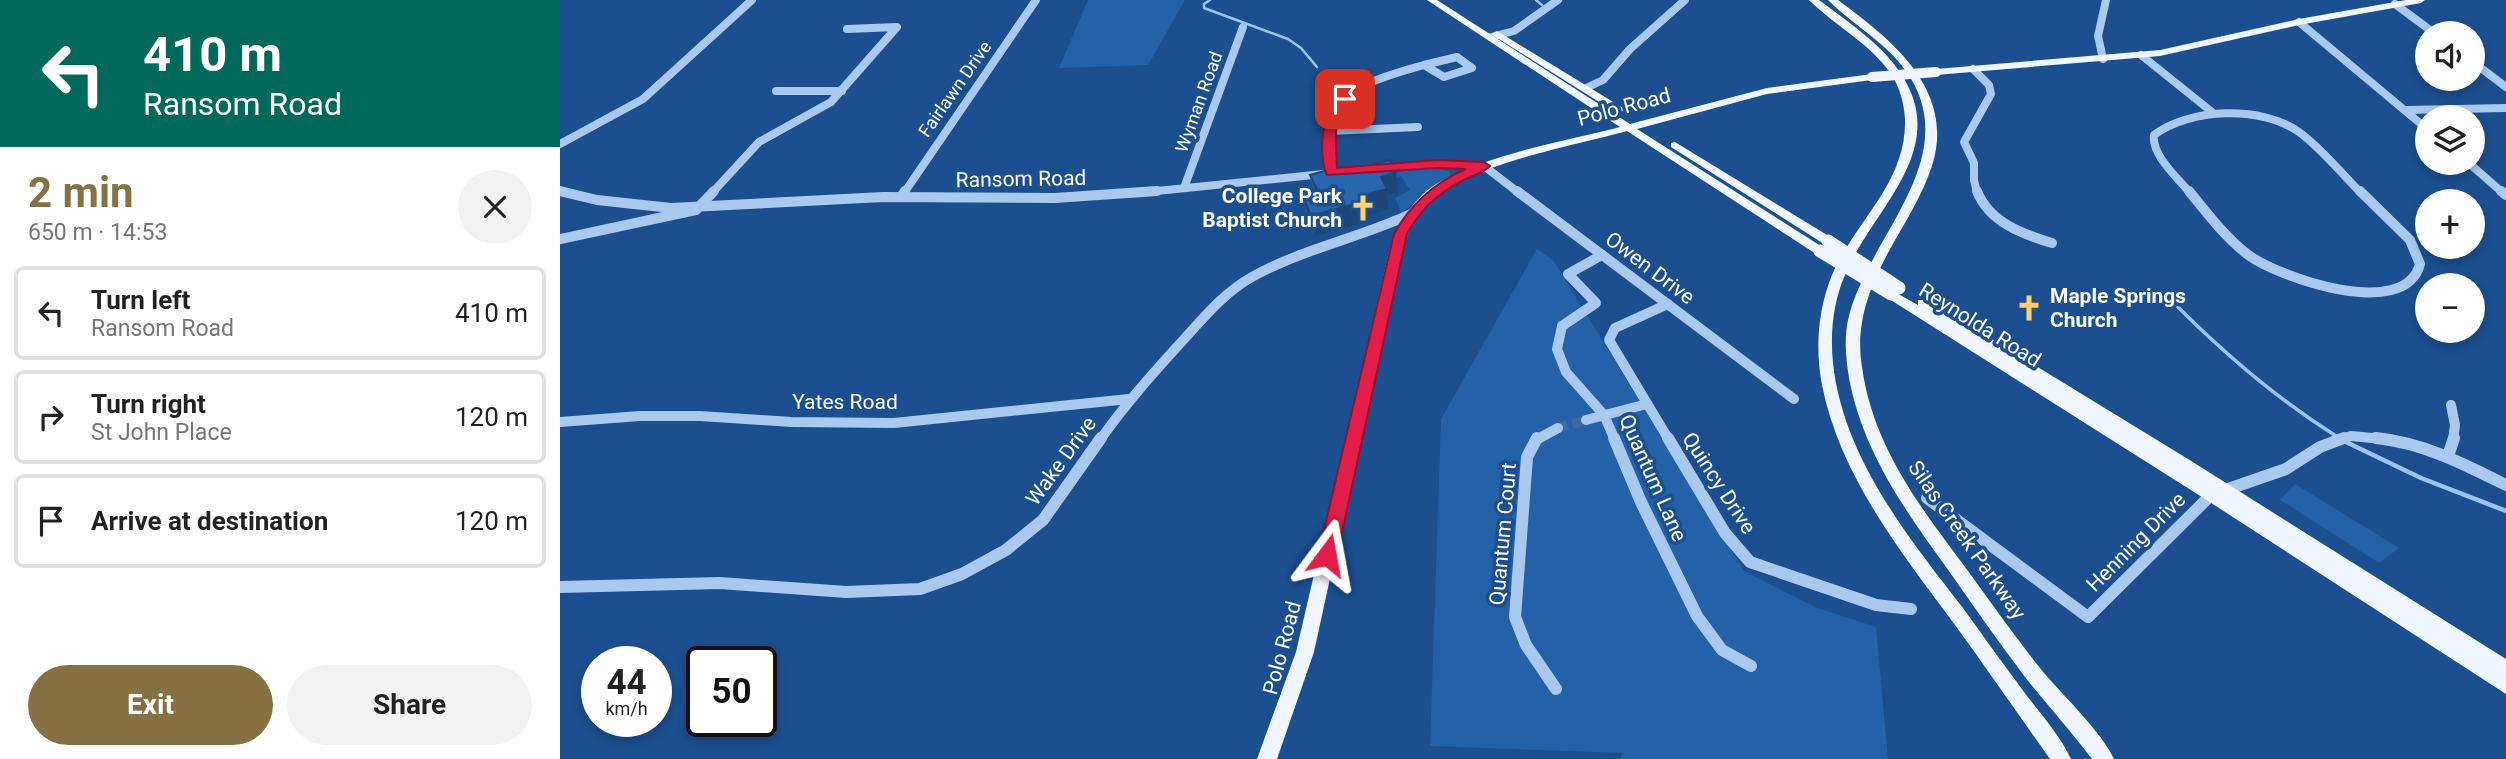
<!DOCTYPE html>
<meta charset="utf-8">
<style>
:root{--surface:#fff;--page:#f2f2f2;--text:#222;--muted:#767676;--line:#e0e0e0;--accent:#857141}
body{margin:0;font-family:Roboto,sans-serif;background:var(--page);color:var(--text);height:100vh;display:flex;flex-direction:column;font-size:26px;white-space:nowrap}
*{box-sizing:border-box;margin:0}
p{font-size:23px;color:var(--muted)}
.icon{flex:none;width:38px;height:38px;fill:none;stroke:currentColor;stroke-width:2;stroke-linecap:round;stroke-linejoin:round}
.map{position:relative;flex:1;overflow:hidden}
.sheet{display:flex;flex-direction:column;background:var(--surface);width:560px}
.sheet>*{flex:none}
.banner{background:#00695c;color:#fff;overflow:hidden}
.tools{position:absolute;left:1855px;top:21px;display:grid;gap:14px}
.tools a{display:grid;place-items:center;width:70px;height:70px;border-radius:50%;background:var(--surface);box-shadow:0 4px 10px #0003;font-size:35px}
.speed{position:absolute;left:21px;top:646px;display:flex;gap:14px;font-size:35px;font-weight:700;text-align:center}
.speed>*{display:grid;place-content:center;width:91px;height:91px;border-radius:50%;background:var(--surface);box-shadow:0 4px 10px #0003;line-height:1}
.speed small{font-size:18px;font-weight:400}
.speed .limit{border:4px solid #111;border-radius:10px;background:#fff;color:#111}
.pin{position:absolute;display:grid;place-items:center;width:60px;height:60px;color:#fff;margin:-30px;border-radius:14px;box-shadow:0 4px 10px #0006}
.me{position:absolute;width:77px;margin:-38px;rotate:13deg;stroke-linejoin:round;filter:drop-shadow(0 0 5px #0008)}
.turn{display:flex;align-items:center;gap:24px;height:147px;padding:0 28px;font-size:32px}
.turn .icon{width:91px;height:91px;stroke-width:2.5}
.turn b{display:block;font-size:49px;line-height:60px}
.round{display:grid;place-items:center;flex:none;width:74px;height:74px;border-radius:37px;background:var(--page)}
.headline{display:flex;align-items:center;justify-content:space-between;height:119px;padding:0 28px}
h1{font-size:42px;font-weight:700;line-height:52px;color:var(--accent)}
.primary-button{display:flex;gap:14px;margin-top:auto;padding:14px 28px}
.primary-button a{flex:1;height:80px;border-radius:42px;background:var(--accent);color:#fff;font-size:28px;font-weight:700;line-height:80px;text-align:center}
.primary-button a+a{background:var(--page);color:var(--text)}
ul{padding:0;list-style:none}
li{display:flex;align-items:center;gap:21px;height:94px;margin:0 14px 10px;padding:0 14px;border:4px solid var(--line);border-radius:10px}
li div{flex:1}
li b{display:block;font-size:26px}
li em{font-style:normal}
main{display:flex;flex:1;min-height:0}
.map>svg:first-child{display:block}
.green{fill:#2461a8}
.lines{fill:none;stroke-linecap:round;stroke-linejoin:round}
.stream-far2{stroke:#9cc4f0;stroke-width:2.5}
.stream-far1{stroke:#9cc4f0;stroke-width:3.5}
.stream{stroke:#9cc4f0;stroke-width:4.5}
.minor-tunnel{stroke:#3d69a0;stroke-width:10;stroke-dasharray:10 5;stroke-linecap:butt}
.minor-far2{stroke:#a9c9ee;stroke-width:8}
.minor-far1{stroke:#a9c9ee;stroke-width:10}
.minor{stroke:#a9c9ee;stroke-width:12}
.major{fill:#f0f6ff;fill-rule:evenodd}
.major-bridge-far1{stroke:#f0f6ff;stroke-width:10}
.major-bridge{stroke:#f0f6ff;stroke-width:13}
.wall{fill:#245895}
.shaded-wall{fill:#1d4779}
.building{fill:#2a66ad;stroke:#1d4779;stroke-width:2}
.route{fill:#e11d48;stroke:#92132f;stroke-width:2}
.labels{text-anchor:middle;stroke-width:7;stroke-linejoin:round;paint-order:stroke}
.far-street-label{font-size:18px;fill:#fff;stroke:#1b4f8f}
.street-label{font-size:21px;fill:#fff;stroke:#1b4f8f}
.poi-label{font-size:21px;font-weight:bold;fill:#fff;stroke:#1b4f8f;text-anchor:end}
</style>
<main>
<section class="sheet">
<div class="banner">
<div class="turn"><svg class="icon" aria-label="left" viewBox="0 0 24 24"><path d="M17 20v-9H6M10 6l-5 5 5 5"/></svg><div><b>410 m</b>Ransom Road</div></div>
</div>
<div class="headline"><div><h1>2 min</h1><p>650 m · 14:53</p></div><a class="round"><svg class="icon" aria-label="close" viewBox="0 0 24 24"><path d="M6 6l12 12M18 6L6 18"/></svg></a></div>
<ul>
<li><svg class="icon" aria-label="left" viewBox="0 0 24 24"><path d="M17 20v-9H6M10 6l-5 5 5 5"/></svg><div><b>Turn left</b><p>Ransom Road</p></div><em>410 m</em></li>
<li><svg class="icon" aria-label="right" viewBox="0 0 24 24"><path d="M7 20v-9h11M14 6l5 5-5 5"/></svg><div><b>Turn right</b><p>St John Place</p></div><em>120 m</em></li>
<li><svg class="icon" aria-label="arrive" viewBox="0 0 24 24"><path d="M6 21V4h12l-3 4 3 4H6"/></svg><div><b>Arrive at destination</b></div><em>120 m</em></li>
</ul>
<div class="primary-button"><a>Exit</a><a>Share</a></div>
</section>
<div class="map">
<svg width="1946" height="759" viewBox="0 0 1946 759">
<rect width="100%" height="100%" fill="#1b4f8f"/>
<g class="green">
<polygon points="528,0 625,0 588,65 499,68"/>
<polygon points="869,168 889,171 891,176 841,213 835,198 850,190 841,176 829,179 826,173"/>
<polygon points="977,249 993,260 1184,571 1257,608 1316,627 1328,759 1061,759 1062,753 870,746 881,419"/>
<polygon points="1735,484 1839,548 1819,563 1720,500"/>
</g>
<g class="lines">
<g class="stream-far2">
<polyline points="650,0 644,4 644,8 728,39 741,48 757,67"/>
<polyline points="976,0 982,5"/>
</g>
<path class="stream-far1" d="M1609,298C1660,350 1714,397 1776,436"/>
<polyline class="stream" points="1786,442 1861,478 1946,511"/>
<polyline class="minor-tunnel" points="998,428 1026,420"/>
<g class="minor-far2">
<polyline points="1835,4 1874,33"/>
<polyline points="1739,22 1867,129"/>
<polyline points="931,37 954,31 998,0"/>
<polyline points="1581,55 1652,112"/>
<polygon points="897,57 912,68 884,77 864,65"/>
<polyline points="1543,59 1538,36 1546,0"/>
<polyline points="1913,62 1946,87"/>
<polyline points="1413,69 1429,85 1431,94 1404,142 1414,163 1414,180 1417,193"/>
<polyline points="1026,88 1043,80 1070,49 1125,0"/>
<polyline points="216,91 282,91"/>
<polyline points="1846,110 1946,108"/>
<polyline points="769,131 858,127"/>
<polyline points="0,144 83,99 192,0"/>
<polyline points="1911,165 1943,193"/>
<polyline points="821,168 877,164 924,166 959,193"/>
<path d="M771,173C770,156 764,134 771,118C784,85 833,74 864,65"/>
<polyline points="624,188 683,27"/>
<polyline points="0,191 7,193"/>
<polyline points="152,193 199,142 271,102 337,27 287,29"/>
<polyline points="344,193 476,0"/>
<polyline points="577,193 763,174"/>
<path d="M1630,193C1618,178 1591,155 1594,135C1630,108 1701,105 1739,132C1760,147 1782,174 1801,193"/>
</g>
<g class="minor-far1">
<polyline points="0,191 37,200 111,208 323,197 495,198 597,191"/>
<polyline points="957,191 1234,399"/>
<path d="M1417,191C1429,222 1462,234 1492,243"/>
<path d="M1629,191C1647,213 1664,236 1687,254C1717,277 1845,322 1860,264L1850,240L1800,191"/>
<polyline points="1941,191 1946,195"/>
<polyline points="341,197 345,191"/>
<polyline points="0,239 136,210 154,191"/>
<polyline points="1042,255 1008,274 1036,303 1002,326 997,349 1006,372 1044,415 1055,440"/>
<polyline points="1108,304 1055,328 1049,340 1109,440"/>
<polyline points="1891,405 1895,425 1893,440"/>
<polyline points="1026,420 1087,404"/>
<polyline points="0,422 80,416 140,416 231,422 334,423 569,399"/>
<path d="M540,440C566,403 595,371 625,338C646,315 665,292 692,277C742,249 799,238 851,214"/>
<polyline points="976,440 998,428"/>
<polyline points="1779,440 1791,436 1834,440"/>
</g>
<g class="minor">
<polyline points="977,438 967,457 955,617 966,645 996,689"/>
<polyline points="1054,438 1081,502 1137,616 1162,650 1191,666"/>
<polyline points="1108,438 1165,533 1190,562 1316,605 1351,609"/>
<path d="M1816,438C1864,443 1904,464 1946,485"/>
<polyline points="1888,456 1894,438"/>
<polyline points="1367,498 1528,617 1651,495 1726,469 1760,447 1784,438"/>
<polyline points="0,587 160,583 286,592 360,589 402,574 446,550 483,520 541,438"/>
</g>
<g class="major">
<path d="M867,0H877L1070,124L1207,88L1312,74L1317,77L1312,80L1207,94L1077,129L1264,248L1266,251L1264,254H1256L1067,131C1014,146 909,164 870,201C855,215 848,233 841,252L754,652L717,759H697L736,652L829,252C836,231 845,212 861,196C899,159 1007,141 1060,127Z"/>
<path d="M1249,0H1259C1288,22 1321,43 1341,74C1392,151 1311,210 1285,275C1273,302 1270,334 1273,363C1283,457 1348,537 1403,608C1422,634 1440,660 1459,685C1476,709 1499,733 1511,759H1490C1458,714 1427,669 1395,625C1341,552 1280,476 1262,385C1255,349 1258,309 1272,275C1295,221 1347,183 1345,119C1344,104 1340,87 1331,74C1310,43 1275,26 1249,0Z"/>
<path d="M1268,0H1278C1332,40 1396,90 1372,166C1362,196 1344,224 1329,251C1309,288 1295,325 1302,367C1313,447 1361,508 1408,571C1433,605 1457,640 1484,673C1503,695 1543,734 1554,759H1532C1511,731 1487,705 1465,677C1439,643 1415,608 1391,574C1347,513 1303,453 1289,378C1286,359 1284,339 1288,320C1305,242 1397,167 1354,84C1335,47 1296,28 1268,0Z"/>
<polygon points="1846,0 1865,0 1861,3 1739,25 1600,56 1376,75 1371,72 1376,69 1600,50 1739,19"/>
<polygon points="937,31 1063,108 1064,110 1059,113 1055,112 934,36 932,34"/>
<polygon points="1115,142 1272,238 1274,241 1272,244 1264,244 1111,147 1111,143"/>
<polygon points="1331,290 1358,305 1358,300 1368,300 1628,459 1946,659 1946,694 1645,499 1326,297 1325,294"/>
</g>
<polyline class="major-bridge-far1" points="1312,77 1376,72"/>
<g class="major-bridge">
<polyline points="1268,241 1339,288"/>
<polyline points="1260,251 1331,294"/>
</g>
</g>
<polygon class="wall" points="783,171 836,172 838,193 827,196 829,209 807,216 807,222 755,236 746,218 743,197 753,194 750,175"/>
<polygon class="shaded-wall" points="836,172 838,193 827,196 829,209 807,216 807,222 755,236 751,216 821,177"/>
<polygon class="building" points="830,160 836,172 821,177 827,189 803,195 805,201 751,216 743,197 759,193 750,175 779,167 783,171"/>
<path class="route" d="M785,95L791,99C771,123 776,139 777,168L877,160L924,162L930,166C922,174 910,176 900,182C876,195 860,210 847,234L777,555L774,560L767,562L761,560L758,555L834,234C851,203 874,183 906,169L877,168L767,175C758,155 760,105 785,95Z"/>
<defs>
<g id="church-bare" transform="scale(2.1)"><path d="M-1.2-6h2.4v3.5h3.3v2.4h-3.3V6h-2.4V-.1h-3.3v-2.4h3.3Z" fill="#ffd166" stroke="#1b4f8f" stroke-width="2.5" paint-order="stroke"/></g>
</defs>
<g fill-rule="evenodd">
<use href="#church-bare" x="803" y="208"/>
<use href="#church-bare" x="1469" y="308"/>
</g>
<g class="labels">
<g class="far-street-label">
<text transform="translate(395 89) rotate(-55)" y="6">Fairlawn Drive</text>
<text transform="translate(639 102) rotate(-70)" y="6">Wyman Road</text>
</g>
<g class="street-label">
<text transform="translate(1064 107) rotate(-15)" y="7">Polo Road</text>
<text transform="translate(461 179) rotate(-1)" y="7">Ransom Road</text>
<text transform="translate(1090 268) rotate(37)" y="7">Owen Drive</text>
<text transform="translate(1420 325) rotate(32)" y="7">Reynolda Road</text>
<text x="285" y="409">Yates Road</text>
<text transform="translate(501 461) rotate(-54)" y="7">Wake Drive</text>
<text transform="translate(1093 478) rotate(66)" y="7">Quantum Lane</text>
<text transform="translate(1159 483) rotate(57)" y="7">Quincy Drive</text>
<text transform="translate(943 534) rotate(-85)" y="7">Quantum Court</text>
<text transform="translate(1407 540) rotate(55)" y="7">Silas Creek Parkway</text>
<text transform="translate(1576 542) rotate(-45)" y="7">Henning Drive</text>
<text transform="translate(722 648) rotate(-75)" y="7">Polo Road</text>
</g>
<g class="poi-label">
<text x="782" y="203">College Park<tspan x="782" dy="24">Baptist Church</tspan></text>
<text x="1490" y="303" text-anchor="start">Maple Springs<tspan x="1490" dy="24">Church</tspan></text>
</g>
</g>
</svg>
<div class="tools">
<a><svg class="icon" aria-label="sound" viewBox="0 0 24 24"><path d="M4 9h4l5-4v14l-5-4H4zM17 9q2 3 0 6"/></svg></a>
<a><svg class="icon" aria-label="layers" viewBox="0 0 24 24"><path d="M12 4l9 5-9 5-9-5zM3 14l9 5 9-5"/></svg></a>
<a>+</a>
<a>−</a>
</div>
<div class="speed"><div>44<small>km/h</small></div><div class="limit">50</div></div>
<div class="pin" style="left:785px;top:99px;background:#d93025"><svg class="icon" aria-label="arrive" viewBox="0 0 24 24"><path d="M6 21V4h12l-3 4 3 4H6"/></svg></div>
<svg class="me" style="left:767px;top:555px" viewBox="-20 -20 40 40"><path d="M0-17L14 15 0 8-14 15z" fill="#e11d48" stroke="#fff" stroke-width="4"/></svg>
</div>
</main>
